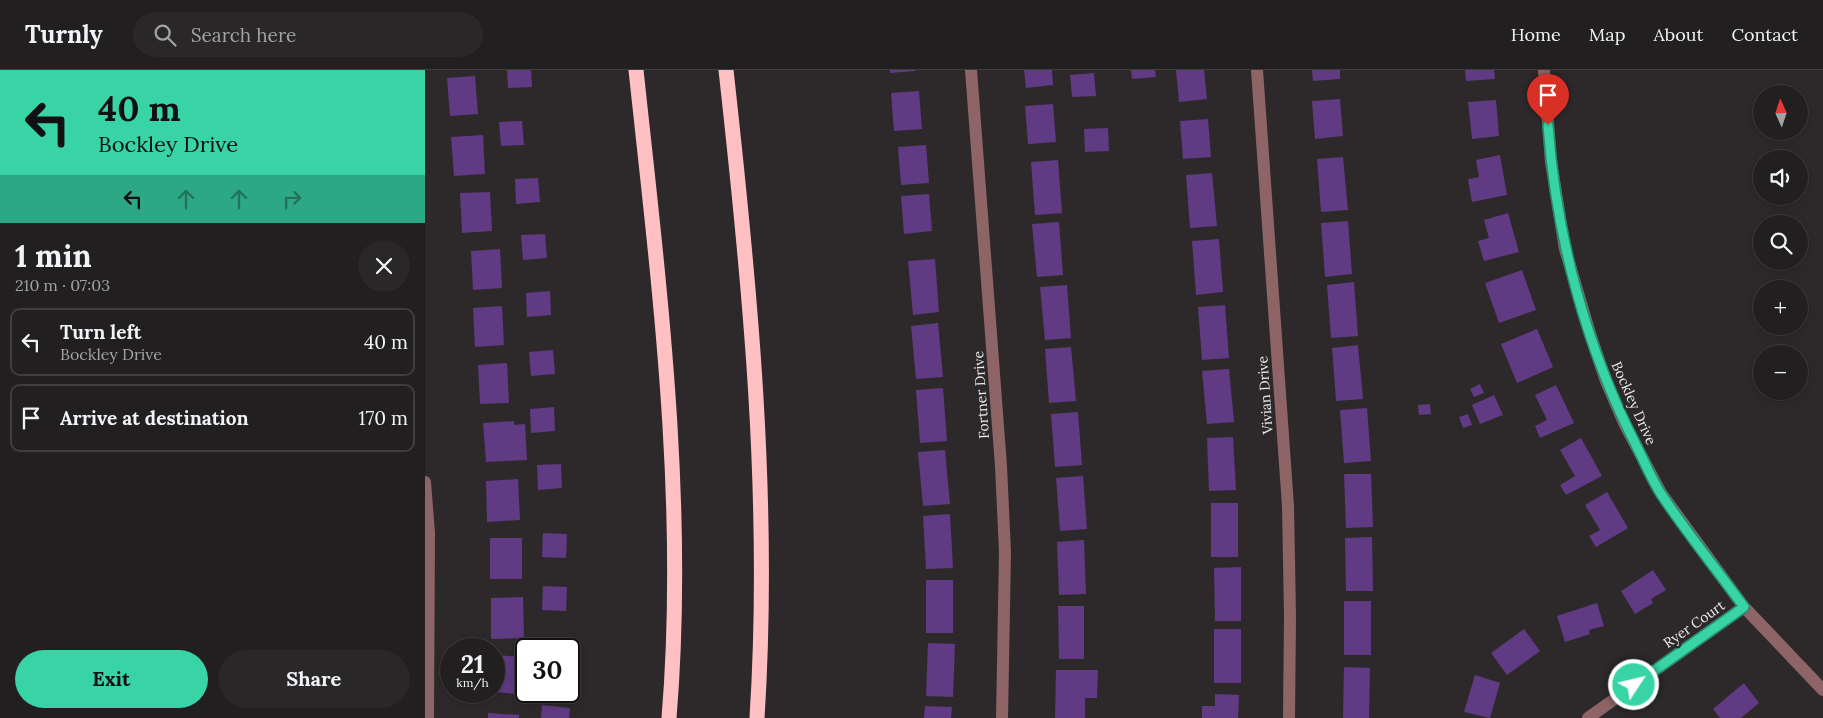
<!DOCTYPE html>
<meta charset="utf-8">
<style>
:root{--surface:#221f20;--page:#2a2729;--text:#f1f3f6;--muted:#a2a2a5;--line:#3f3d3e;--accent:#38d4a6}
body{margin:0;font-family:Lora,serif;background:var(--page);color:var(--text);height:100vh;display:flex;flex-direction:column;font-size:19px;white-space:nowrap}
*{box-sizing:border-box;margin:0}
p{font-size:16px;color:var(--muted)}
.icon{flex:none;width:28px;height:28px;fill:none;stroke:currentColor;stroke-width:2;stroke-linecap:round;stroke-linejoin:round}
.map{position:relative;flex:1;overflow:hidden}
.sheet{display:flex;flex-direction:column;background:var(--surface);width:425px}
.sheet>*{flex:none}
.top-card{background:#38d4a6;color:#111;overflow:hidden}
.needle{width:32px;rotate:357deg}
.controls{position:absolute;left:1328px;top:15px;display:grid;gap:10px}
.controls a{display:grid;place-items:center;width:55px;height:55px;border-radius:50%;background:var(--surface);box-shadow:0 2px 8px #0003,0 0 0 1px var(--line);font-size:25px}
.speed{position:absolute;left:15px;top:568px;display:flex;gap:10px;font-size:25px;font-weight:700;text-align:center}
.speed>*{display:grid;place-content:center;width:65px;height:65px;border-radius:50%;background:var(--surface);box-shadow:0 2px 8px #0003,0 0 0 1px var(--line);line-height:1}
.speed small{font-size:12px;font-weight:400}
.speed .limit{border:2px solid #111;border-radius:8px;background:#fff;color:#111}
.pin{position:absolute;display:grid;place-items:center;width:42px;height:42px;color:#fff;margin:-51px -21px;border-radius:50% 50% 50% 0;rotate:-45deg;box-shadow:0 0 5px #0007}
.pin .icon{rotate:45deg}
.me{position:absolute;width:55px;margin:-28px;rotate:55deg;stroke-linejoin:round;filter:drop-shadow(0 0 4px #0008)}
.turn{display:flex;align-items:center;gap:18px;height:105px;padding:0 15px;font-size:22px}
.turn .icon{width:65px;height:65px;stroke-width:2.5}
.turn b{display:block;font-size:35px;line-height:42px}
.lanes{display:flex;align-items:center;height:48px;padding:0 15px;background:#0003;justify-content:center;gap:25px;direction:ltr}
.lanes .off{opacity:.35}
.round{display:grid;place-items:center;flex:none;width:52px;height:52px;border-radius:26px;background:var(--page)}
.overview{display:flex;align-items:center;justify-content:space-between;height:85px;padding:0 15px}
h1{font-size:30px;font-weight:800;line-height:38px}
.button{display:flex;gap:10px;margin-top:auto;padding:10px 15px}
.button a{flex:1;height:58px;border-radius:30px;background:var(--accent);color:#111;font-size:20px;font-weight:800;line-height:58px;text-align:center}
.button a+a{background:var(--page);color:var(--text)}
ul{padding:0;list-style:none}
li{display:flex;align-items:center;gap:15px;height:68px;margin:0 10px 8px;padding:0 5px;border:2px solid var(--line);border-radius:10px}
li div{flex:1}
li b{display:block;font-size:19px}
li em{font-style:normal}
header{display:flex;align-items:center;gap:30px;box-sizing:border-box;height:70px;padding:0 25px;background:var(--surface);border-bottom:1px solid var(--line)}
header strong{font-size:24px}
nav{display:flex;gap:28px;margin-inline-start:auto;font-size:18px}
.search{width:350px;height:45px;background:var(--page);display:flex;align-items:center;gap:12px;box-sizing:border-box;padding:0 18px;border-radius:28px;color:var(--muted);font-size:19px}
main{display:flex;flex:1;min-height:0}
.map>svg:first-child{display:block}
.building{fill:#603a82}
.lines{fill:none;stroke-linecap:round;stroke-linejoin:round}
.street{stroke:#8e6466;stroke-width:12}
.highway{stroke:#ffc0c3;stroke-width:15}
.route-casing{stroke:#248a6c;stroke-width:12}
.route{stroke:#38d4a6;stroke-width:9}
.labels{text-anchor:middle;stroke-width:5;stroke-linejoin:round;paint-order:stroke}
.street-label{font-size:14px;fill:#eceaeb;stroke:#2d292b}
</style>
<header>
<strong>Turnly</strong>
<div class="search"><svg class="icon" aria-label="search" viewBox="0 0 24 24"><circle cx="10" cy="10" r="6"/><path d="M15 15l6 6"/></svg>Search here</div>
<nav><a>Home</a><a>Map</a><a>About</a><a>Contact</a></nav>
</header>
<main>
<section class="sheet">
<div class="top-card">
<div class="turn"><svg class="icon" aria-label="left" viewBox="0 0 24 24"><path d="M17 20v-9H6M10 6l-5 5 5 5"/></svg><div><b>40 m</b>Bockley Drive</div></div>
<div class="lanes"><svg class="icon" aria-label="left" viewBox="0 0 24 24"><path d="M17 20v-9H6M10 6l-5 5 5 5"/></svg><svg class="icon off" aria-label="ahead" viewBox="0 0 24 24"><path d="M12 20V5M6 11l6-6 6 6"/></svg><svg class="icon off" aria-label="ahead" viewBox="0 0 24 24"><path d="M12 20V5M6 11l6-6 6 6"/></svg><svg class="icon off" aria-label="right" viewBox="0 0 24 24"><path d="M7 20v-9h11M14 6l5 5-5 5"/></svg></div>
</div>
<div class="overview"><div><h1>1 min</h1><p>210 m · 07:03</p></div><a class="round"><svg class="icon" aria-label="close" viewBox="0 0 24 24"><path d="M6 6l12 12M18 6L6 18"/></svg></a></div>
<ul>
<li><svg class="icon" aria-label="left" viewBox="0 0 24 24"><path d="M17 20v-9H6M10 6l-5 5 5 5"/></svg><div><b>Turn left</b><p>Bockley Drive</p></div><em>40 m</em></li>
<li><svg class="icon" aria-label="arrive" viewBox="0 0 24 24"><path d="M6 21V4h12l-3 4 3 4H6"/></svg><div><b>Arrive at destination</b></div><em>170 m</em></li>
</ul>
<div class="button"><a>Exit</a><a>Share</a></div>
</section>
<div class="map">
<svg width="1398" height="648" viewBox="0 0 1398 648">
<rect width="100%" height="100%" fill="#2d292b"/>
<g class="building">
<polygon points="82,0 106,0 107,17 83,18"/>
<polygon points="465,0 490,0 490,1 465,3"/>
<polygon points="599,0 627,0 628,15 601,18"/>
<polygon points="706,0 730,0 731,7 707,9"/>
<polygon points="751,0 779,0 782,29 754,32"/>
<polygon points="887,0 915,0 915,9 888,11"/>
<polygon points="1040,0 1069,0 1070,9 1041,11"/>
<polygon points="669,3 671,26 647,27 645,5"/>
<polygon points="50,6 53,44 25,46 22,8"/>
<polygon points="494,21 497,59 469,61 466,23"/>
<polygon points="915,29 918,66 890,69 887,31"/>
<polygon points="1071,30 1074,66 1047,69 1043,32"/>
<polygon points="628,34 631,72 603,74 600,36"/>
<polygon points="783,49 786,87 758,89 755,51"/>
<polygon points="97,51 99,75 76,76 74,52"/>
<polygon points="683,58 684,81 660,82 659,59"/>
<polygon points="58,65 60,104 29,106 26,67"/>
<polygon points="501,75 504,113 476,115 473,77"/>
<polygon points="1075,85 1082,125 1047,132 1043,109 1054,107 1051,90"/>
<polygon points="918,87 923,140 896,142 892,89"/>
<polygon points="633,90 637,143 610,145 606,92"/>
<polygon points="787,103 792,156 765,158 761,105"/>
<polygon points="113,108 115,132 91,134 90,109"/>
<polygon points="65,122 67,161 37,163 35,123"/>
<polygon points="504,124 507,161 479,164 476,126"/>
<polygon points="1083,143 1094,182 1059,191 1053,171 1064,168 1059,150"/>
<polygon points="923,151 927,204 900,207 896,153"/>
<polygon points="634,152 638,205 612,207 607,154"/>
<polygon points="120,164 122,188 98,190 96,165"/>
<polygon points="794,169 798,222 771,225 767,171"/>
<polygon points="75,179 77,218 48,220 46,181"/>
<polygon points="510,189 514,242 488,245 483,191"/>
<polygon points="1097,200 1111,240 1074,253 1060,213"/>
<polygon points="929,212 933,266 906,268 902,215"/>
<polygon points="642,215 646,268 620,270 615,217"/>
<polygon points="125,221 126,245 102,247 101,223"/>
<polygon points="800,235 804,288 777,290 773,237"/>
<polygon points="77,236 79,275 50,277 48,238"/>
<polygon points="513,253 518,307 491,309 486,256"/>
<polygon points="1112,259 1128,297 1092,313 1076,274"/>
<polygon points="933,275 938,329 911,331 907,278"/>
<polygon points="646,277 651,331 624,333 620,279"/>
<polygon points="128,280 130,304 106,306 104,282"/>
<polygon points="82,293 84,333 55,334 53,295"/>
<polygon points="804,299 809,352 782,354 777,301"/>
<polygon points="1055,314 1059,323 1049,327 1045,319"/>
<polygon points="1131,315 1149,353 1115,368 1110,356 1122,350 1110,325"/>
<polygon points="518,318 522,371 495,373 491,320"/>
<polygon points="1069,325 1078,345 1055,354 1047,335"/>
<polygon points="1005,334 1006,344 994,345 993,335"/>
<polygon points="129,337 130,361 106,363 105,339"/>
<polygon points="942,338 946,391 919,393 915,340"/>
<polygon points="653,342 657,395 630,397 626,344"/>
<polygon points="1043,344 1047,355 1038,358 1034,347"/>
<polygon points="89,351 89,355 100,354 102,390 61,392 58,353"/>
<polygon points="808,367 811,420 784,421 782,368"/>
<polygon points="1156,368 1177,406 1141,425 1135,415 1150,406 1135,380"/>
<polygon points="520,380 525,434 498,436 493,382"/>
<polygon points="136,394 137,418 113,420 112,395"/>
<polygon points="919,404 946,404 948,457 921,458"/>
<polygon points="658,406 662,459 635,461 631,408"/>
<polygon points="93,409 95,450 62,452 61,411"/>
<polygon points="1182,422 1203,458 1171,477 1164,466 1175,460 1160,435"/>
<rect x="786" y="433" width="27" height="54"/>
<polygon points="525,444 528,498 501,499 498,446"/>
<polygon points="118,463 142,464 141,488 117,487"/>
<polygon points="947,467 948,521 921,521 920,468"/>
<rect x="65" y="468" width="32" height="41"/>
<polygon points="659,470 661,524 634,525 632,472"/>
<polygon points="816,497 816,551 790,551 789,498"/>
<polygon points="1228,500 1241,520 1226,529 1228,533 1210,544 1196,521"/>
<rect x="501" y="510" width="27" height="53"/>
<polygon points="118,516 142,517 141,541 117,540"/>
<polygon points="98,527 99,568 66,569 66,528"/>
<rect x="919" y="531" width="27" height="54"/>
<polygon points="1172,533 1179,556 1164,560 1165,564 1140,572 1132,546"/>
<polygon points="633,536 659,536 659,589 634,589"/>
<rect x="789" y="559" width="27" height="54"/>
<polygon points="1099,559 1115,581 1082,605 1066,583"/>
<polygon points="503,573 530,574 528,627 501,626"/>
<polygon points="69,585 101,587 101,621 105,621 105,625 69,622"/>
<polygon points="919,597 945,598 944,648 918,648"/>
<polygon points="631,600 673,600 672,628 660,628 660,648 630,648"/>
<polygon points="1050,605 1075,613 1065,648 1039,642"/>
<polygon points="1319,613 1334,633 1316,648 1295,648 1288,639"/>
<polygon points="790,624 814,625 813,648 777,648 777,636 790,636"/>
<polygon points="117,635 145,638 144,648 116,648"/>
<polygon points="500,636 527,637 526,648 499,648"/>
<polygon points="63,643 94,645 94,648 63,648"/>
</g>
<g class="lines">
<g class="street">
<polyline points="546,0 576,396 580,482 577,648"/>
<polyline points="832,0 863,436 865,546 864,648"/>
<polyline points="1119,0 1126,92 1140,179 1166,267 1181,311 1200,355 1236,423 1319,537 1398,620"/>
<polyline points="0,412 4,463 3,648"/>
<polyline points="1163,648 1319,537"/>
</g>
<g class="highway">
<path d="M211,0C234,215 262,432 244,648"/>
<path d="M301,0C325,216 346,431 332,648"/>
</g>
</g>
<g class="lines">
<g class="route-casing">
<path id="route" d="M1123,55C1131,166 1161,278 1212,377C1220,393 1227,410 1236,424C1262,463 1292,500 1319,537L1209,615"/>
</g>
<use href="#route" class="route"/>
</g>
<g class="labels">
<g class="street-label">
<text transform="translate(556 325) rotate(-94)" y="5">Fortner Drive</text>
<text transform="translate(840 325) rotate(-94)" y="5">Vivian Drive</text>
<text transform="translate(1209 333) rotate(66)" y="5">Bockley Drive</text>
<text transform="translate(1269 554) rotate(-35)" y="5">Ryer Court</text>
</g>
</g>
</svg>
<div class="controls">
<a><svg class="needle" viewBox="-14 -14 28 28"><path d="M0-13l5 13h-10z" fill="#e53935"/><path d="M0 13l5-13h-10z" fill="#a2a2a5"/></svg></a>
<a><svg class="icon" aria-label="sound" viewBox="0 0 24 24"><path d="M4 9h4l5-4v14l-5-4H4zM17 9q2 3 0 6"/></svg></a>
<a><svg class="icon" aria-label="search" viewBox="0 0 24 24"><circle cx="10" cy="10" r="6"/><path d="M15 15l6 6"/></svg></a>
<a>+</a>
<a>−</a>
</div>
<div class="speed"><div>21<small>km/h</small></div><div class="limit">30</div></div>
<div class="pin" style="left:1123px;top:55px;background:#d93025"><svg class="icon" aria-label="arrive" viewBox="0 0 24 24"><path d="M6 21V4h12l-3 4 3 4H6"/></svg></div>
<svg class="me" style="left:1209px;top:615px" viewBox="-20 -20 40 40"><circle r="17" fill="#38d4a6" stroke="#fff" stroke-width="3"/><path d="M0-11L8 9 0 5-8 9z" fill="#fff"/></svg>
</div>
</main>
